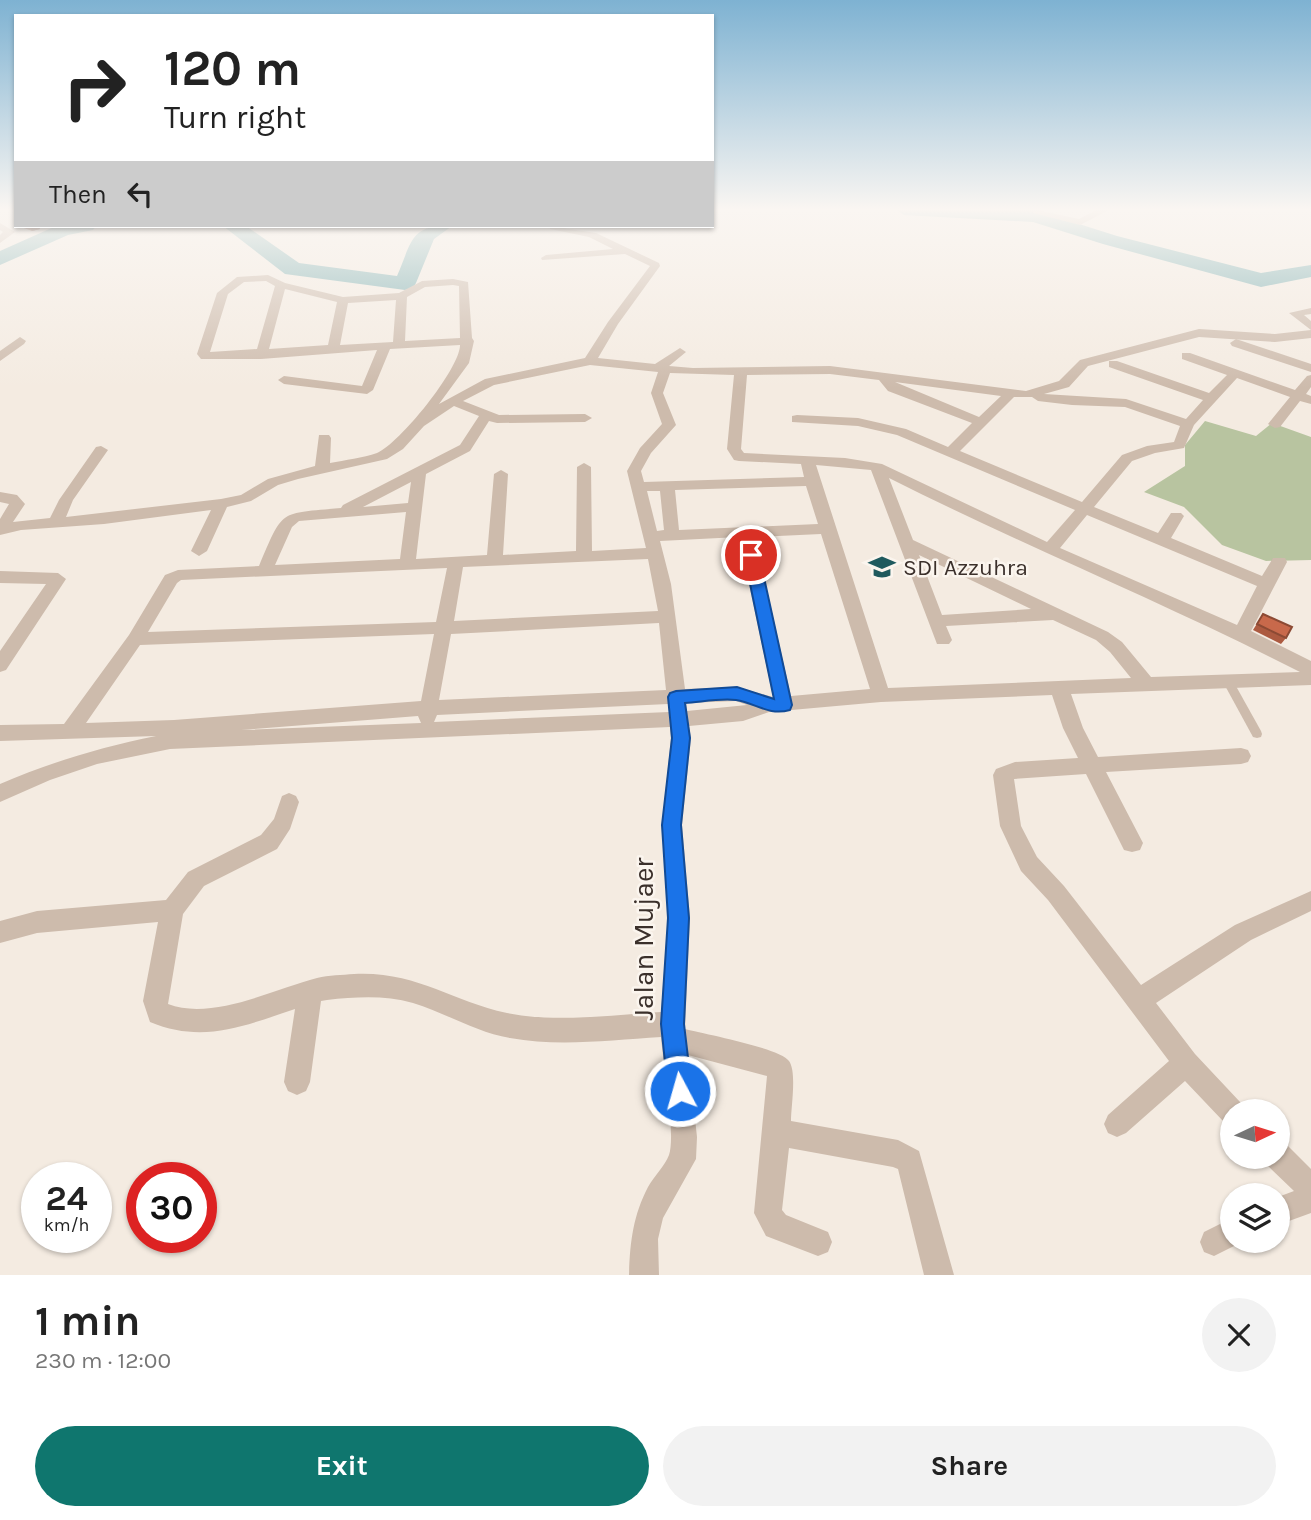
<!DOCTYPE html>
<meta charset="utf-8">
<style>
:root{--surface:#fff;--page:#f2f2f2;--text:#222;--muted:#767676;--accent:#0f766e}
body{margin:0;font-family:Karla,sans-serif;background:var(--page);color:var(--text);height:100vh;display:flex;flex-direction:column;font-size:26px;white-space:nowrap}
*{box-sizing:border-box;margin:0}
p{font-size:23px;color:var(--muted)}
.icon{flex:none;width:38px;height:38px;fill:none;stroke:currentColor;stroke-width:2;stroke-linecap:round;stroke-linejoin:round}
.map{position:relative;height:1275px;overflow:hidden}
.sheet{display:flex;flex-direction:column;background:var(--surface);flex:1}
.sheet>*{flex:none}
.top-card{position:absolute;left:14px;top:14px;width:700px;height:214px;border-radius:0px;box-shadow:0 2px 5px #0004;background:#fff;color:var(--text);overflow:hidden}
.needle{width:46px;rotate:86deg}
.fabs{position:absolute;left:1220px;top:1099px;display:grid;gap:14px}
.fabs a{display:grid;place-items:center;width:70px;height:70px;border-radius:50%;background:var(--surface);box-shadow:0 2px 5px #0004;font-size:35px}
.speed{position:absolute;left:21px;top:1162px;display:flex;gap:14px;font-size:35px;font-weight:700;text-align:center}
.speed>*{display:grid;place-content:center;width:91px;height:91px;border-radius:50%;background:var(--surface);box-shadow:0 2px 5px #0004;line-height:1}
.speed small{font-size:18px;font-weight:400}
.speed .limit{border:10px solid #d22;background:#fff;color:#111}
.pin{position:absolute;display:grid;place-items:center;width:60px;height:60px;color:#fff;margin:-30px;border:4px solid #fff;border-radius:50%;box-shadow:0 2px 7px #0007}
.me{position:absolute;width:77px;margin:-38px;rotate:354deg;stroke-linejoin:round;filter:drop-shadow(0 0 5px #0008)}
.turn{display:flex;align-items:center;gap:24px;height:147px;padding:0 35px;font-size:32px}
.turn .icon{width:91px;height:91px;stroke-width:2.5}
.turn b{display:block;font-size:49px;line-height:60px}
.then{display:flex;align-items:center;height:66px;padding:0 35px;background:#0003;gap:14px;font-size:26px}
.round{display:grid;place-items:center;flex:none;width:74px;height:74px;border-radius:37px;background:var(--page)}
.overview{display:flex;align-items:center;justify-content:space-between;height:119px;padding:0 35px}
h1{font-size:42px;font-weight:700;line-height:52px}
.primary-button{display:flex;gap:14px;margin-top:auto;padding:14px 35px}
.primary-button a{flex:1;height:80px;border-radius:42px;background:var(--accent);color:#fff;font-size:28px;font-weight:700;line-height:80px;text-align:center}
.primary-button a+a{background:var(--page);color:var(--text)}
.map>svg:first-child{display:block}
.green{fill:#b8c4a0}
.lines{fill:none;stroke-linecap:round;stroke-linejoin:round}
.river{fill:#7fb0b2;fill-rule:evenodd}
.service{fill:#cdbbac;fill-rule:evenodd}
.minor{fill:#cdbbac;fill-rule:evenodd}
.wall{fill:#ac5a40}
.shaded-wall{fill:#8c4a34}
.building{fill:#c8694b;stroke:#8c4a34;stroke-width:2}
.route{fill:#1a73e8;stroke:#114b97;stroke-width:2}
.labels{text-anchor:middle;stroke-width:5;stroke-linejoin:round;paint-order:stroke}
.poi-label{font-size:23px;fill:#3b302b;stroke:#fbf5ee;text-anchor:start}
.near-street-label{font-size:28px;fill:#3b302b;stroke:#fbf5ee}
</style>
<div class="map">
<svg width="1311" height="1275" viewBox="0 0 1311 1275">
<rect width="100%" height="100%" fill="#f4ebe1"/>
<polygon class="green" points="1205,421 1256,436 1272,423 1311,437 1311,560 1266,561 1222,545 1184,507 1144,492 1185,466 1185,445"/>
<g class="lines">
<g class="river">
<polygon points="895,209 1035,210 1117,236 1261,273 1311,265 1311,277 1261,287 1103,244 1033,222 904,215"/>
<polygon points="56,226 96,226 93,230 68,235 0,265 0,251"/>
<path d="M223,226H246L299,263L397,276C412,242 410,224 452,226L434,239L416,283L413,288L405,290L285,274Z"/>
</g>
<polygon class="service" points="1228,678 1232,679 1261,731 1262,734 1261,737 1257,738 1253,737 1223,682 1224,679"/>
<g class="minor">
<polygon points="1033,209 1079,219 1098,209 1111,209 1080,225 1033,213"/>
<polygon points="0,223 15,232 0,243 0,235 3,232 0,230"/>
<path d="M549,226L596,233L659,263L660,266L618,324L598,358L655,364L680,348L686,352L669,366L693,368L830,366L1026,391L1059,381L1080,360L1199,329L1275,334L1311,330L1289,313L1311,308V314L1304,315L1311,321V338L1275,342L1199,337L1088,366L1069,387L1044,394L1126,399L1186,419L1203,400L1109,367V361H1117L1209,393L1227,375L1182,359V353H1190L1295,390L1307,376L1311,375V387L1306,394L1311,396V404L1300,401L1280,427L1275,428L1268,424L1290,397L1237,378L1194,425L1184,448L1155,453L1132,461L1094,507L1158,533L1171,513H1181L1184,516L1171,538L1262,576L1273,558H1285L1287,562L1251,631L1311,661V685L1071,694L1083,728L1098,757L1241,748L1248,750L1251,756L1248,762L1241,764L1106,772L1143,843L1140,850L1132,852L1124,850L1086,774L1014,779L1021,826L1037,857L1064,886L1141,985L1235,925L1311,891V911L1251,940L1156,1003L1195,1054L1241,1103L1245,1111H1232V1125L1223,1121L1185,1081L1126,1133L1117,1137L1108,1133L1104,1124L1108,1115L1169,1061L1048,900L1021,871L1000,826L993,775L996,769L1015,762L1078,758L1063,728L1052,695L881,702L769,712L743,721L689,726L691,738L682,825L690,918L685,1029C704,1034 780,1048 789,1061C797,1072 791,1107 791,1121L898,1140L919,1151L954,1275H924L898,1169L893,1167L789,1148L782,1210L786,1215L828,1232L832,1242L828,1252L818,1256L766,1236L754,1213L767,1076L688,1055L697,1137L696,1159L663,1218L658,1239L659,1275H629C630,1242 633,1216 648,1187C654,1176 665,1166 669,1155C676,1134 663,1063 661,1037C611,1040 559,1047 510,1038C475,1032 446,1013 413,1003C385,995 356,997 327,1000L321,1001L310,1082L306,1091L297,1095L288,1091L284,1082L295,1009C244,1026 203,1044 150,1022L143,1001L158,922L37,933L0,943V921L37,911L166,900L188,872L261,835L274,819L282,796L289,793L296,796L299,802L290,829L277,849L204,886L183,914L168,1004C212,1021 274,989 317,978C329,975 342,975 354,974C417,971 450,1001 507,1013C557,1023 610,1015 661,1012L668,918L662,825L671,738L670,727L170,749L97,764L50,780L0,802V784C51,762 102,747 156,736L0,741V725L64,724L129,635L165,575L178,570L259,566C284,508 278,514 341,508L343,505L460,445L479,416L454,406L424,426L403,449L387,459L298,479L278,485L251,501L227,507L207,551L199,556L191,551L211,510L104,524L21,530L0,535V519L9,504L0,502V492L17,495L25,504L13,522L50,518L59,500L96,447L101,446L108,450L73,500L66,517L221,499L241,495L268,479L315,466L319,435H329L331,438L330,463C345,460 363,458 377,453C399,444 460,369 460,345L390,349L373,390L367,394L284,384L278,380L284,376L362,386L377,350L261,359H201L197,354L217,293L237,277L268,275L285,283L343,297L399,293L422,281L453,279L468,282L472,338L474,341L469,363L439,404L485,379L585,358L608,322L650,266L625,254L542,260L541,258L546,255L613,249L589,237L550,229ZM266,281L275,286L257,349L210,352L228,294L244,282ZM453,285L459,286L460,338L405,341L407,297L425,287ZM285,289L337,302L328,345L269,349ZM396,300L393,342L340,345L348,303ZM590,365L658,372L651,393L662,424L640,448L627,471L646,548L592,551L591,467L584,463L577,467L576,551L503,555L508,474L501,470L494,474L487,555L416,559L426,474L470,451L489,421L497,423L585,422L592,418L585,414L499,415L463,401L494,385ZM670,373L734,375L727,449L734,460L739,461L801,464L804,477L644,482L641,471L651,453L676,425L663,393ZM830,374L879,380L888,391L972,423L948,447L906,429L858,418L797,415L792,416V422L858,426L897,435L1075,510L1047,542L882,464L845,458L744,453L741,449L747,375ZM895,382L1001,396L979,417ZM1014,397H1032L1038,401L1072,405L1125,407L1180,426L1174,442L1147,446L1122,455L1082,502L960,451ZM816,465L871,470L937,644H949L952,640L946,626L1053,620L1096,640L1110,652L1131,678L888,688ZM889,478C1024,546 1165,603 1300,672L1151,677L1122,642L1108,632L913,540ZM411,482L408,503L363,507ZM806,486L818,524L679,530L675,490ZM647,491H660L664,530L657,531ZM406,512L400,559L275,565L292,527L299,521ZM1087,515L1257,586L1237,625L1060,548ZM821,534L870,689L791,696L755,537ZM739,537L773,697L737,687L685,689L671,584L660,541ZM919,555L1031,609L942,615ZM648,559L658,611L454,621L463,567ZM447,568L436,622L148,632L177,583L181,580ZM659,623L666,690L439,700L451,634ZM434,634L421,701L174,720L86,723L140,645ZM736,701L747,705L687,711L686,703ZM668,704L669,712L434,722L437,715ZM418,716L421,723L241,730Z"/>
<polygon points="20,337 26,341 24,344 0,361 0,351"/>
<polygon points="1236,339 1311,364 1311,372 1232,346 1230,343"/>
<polygon points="0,571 58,573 66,579 6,670 0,672 0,651 46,584 0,583"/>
<polygon points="1278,1142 1288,1146 1311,1169 1311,1213 1278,1225 1278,1197 1294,1191 1268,1166 1265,1157 1278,1157"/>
<polygon points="1232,1218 1232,1241 1242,1242 1214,1256 1204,1252 1200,1242 1204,1232"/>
</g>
</g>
<g class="wall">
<polygon points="23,226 50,226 43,228 38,226 40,229 32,231 24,228"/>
<polygon points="1263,614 1286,638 1281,644 1253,630"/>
</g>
<polygon class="shaded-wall" points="29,226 38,226 40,229 32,231"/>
<polygon class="building" points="1263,614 1292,627 1286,638 1257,624"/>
<linearGradient id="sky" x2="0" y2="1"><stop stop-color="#7eb2d2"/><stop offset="0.54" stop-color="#faf6f2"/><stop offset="1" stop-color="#faf6f2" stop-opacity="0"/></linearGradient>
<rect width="1311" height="388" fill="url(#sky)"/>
<path class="route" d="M751,550L759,555L792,705L790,710C768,716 756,703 736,700C720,698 701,702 685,703L690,738L681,825L689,918L684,1024L692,1091L688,1099L680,1103L672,1099L668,1091L661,1024L668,918L662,825L672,738L668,697L670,693L676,691L737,687L774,699L744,555Z"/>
<defs>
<g id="school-bare" transform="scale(2.1)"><path d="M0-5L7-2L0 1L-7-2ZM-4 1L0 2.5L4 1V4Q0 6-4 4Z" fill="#1f5a5e" stroke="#fbf5ee" stroke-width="2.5" paint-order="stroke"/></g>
</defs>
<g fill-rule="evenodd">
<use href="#school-bare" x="882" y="567"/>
</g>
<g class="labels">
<g class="poi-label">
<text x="903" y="575">SDI Azzuhra</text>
</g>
<g class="near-street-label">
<text transform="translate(643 939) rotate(-90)" y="10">Jalan Mujaer</text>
</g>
</g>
</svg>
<div class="fabs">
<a><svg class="needle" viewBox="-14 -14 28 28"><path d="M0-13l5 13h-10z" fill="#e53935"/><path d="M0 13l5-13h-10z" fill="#767676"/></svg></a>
<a><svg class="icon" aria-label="layers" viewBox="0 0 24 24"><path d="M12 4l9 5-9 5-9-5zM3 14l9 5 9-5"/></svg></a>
</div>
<div class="speed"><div>24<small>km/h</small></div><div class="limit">30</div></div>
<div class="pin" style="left:751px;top:555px;background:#d93025"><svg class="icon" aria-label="arrive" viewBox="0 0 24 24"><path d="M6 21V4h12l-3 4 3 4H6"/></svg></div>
<svg class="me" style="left:680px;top:1091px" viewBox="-20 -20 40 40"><circle r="17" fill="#1a73e8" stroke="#fff" stroke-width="3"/><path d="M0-11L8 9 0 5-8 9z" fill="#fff"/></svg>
<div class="top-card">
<div class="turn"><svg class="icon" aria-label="right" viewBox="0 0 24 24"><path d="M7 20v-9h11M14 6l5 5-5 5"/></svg><div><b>120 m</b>Turn right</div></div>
<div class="then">Then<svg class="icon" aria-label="left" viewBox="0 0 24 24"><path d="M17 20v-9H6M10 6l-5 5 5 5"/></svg></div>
</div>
</div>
<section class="sheet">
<div class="overview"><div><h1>1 min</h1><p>230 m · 12:00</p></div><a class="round"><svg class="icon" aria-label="close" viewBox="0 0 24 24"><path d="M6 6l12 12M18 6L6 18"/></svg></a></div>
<div class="primary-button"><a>Exit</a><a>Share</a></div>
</section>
